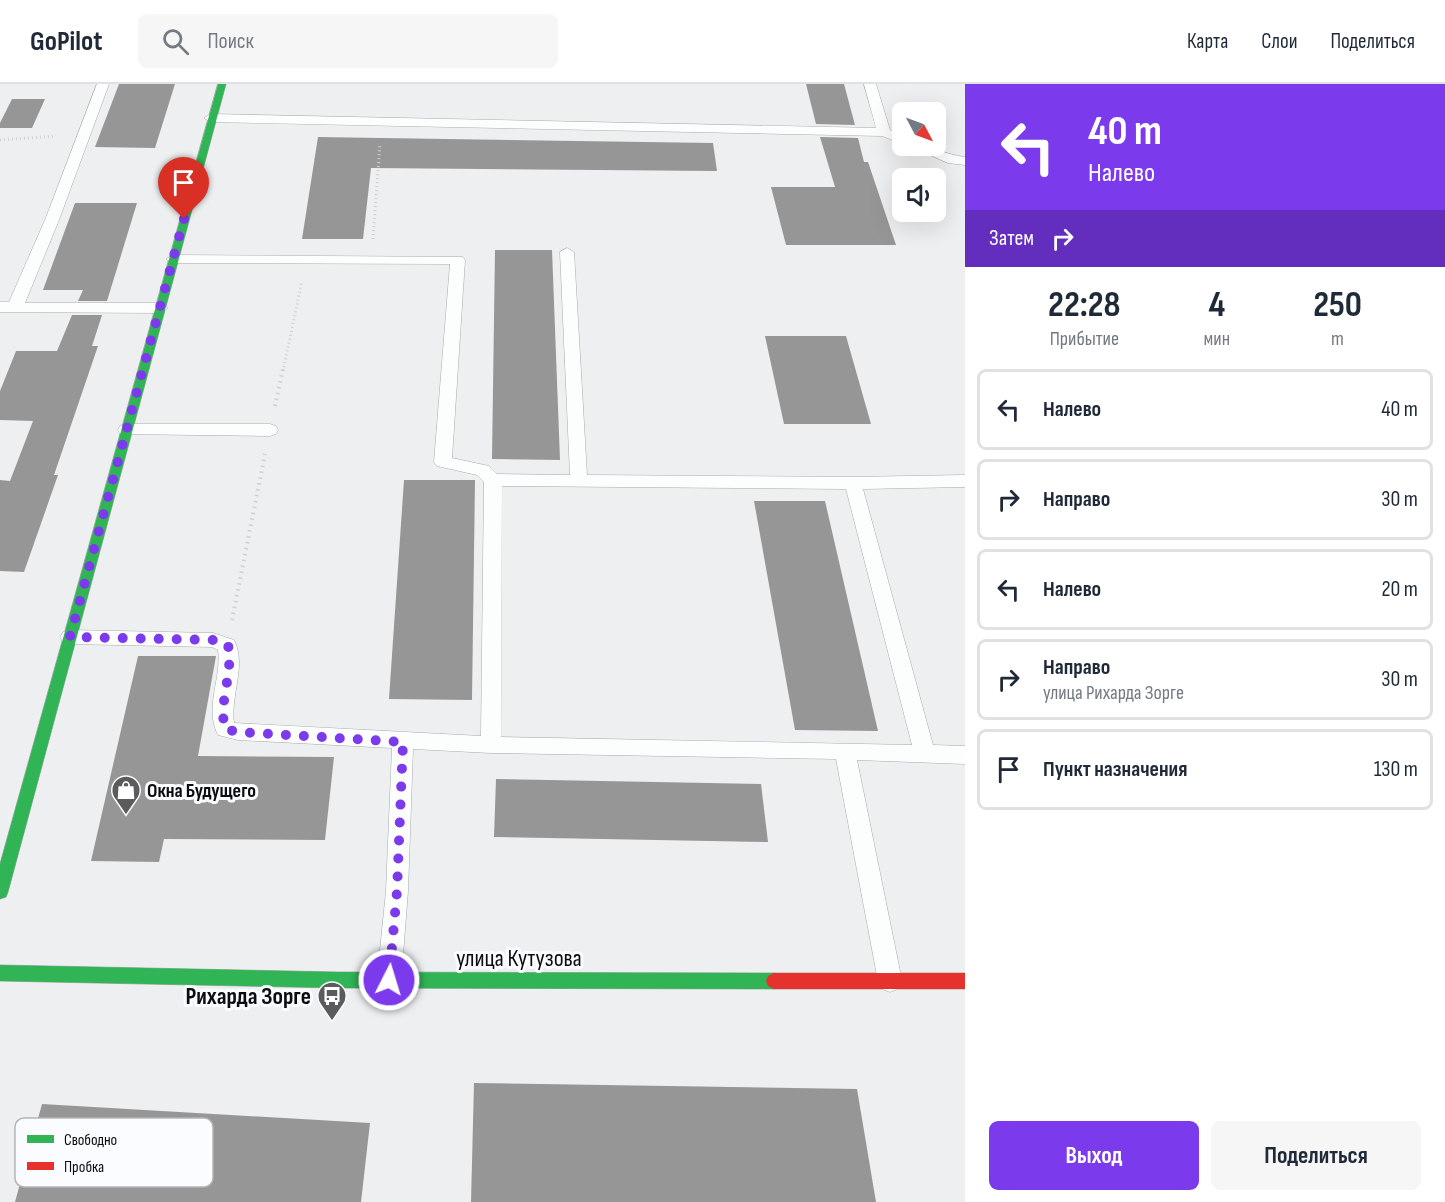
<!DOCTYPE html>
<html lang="ru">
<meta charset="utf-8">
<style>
:root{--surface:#fff;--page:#f6f6f7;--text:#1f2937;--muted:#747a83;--line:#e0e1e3;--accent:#7c3aed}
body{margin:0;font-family:"Sofia Sans Condensed",sans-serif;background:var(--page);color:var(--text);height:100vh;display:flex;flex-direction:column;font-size:22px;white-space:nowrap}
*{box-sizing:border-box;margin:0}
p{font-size:20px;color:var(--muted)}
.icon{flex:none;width:33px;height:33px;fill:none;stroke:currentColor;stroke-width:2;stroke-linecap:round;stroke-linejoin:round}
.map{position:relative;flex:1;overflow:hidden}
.details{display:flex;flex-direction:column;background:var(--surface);width:480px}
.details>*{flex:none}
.hud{background:#7c3aed;color:#fff;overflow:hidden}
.needle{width:39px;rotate:131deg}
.tools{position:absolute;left:892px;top:18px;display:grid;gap:12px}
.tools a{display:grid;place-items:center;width:54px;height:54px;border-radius:9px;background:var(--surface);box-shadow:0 6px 24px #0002;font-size:30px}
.pin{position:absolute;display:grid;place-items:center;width:51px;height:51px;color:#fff;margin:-62px -26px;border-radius:50% 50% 50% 0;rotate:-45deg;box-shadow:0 0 6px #0007}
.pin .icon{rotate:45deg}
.me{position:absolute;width:66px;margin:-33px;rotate:5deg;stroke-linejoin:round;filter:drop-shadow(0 0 4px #0008)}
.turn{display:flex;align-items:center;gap:21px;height:126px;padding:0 24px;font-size:27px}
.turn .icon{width:78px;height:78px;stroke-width:2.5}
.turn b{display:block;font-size:42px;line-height:51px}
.then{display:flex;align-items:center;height:57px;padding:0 24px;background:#0003;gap:12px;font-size:22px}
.eta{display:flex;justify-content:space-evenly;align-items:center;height:102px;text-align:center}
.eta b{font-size:36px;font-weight:700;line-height:42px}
.cta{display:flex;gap:12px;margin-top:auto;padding:12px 24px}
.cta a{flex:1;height:69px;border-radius:9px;background:var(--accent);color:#fff;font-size:24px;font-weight:700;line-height:69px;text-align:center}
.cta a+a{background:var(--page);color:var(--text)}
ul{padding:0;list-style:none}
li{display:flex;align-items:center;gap:18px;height:81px;margin:0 12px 9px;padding:0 12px;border:3px solid var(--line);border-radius:9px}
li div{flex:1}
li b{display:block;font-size:22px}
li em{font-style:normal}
header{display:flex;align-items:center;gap:36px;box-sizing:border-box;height:84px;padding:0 30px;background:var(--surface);border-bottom:2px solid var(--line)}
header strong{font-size:28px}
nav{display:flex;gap:33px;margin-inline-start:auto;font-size:21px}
.search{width:420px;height:54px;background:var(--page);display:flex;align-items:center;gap:15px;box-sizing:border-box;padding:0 21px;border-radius:9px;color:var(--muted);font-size:22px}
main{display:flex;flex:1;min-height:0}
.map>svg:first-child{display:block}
.building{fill:#969696}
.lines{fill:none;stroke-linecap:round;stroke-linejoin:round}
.lane-casing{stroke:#a9aaab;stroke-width:1}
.fast-casing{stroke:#a9aaab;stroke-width:1}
.jam-casing{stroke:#a9aaab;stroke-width:1}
.path-far1{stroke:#cfd0d0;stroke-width:3;stroke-dasharray:1 3;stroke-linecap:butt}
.path{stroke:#cfd0d0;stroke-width:4;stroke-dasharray:1.5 4.5;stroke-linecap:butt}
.lane{fill:#fcfdfd;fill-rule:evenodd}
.fast{fill:#30b455;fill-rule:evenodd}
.jam{fill:#e5322d;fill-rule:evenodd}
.route{stroke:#7c3aed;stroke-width:10;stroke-dasharray:0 18}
.labels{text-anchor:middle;stroke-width:6;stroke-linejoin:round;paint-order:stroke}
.poi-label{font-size:20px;font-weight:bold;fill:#0b0c0d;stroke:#fbfcff;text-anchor:start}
.near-street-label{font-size:24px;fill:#0b0c0d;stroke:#fbfcff}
.near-poi-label{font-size:24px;font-weight:bold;fill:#0b0c0d;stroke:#fbfcff;text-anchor:end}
.key{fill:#fbfcff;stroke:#b3b4b6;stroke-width:1.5}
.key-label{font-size:16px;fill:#0b0c0d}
</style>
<header>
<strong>GoPilot</strong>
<div class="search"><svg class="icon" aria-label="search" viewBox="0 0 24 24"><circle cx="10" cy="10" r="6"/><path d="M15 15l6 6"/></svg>Поиск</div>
<nav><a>Карта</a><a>Слои</a><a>Поделиться</a></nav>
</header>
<main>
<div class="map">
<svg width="965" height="1118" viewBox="0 0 965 1118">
<rect width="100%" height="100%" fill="#eeeff1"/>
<g class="building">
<polygon points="119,0 175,0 155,64 95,63"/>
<polygon points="806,0 844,0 855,41 816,40"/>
<polygon points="12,15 45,15 32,44 0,44 0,39"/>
<polygon points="318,53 713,59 717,87 371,84 363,155 302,155"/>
<polygon points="820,53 858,54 864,78 868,78 896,161 786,161 771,103 835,103"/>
<polygon points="75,119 137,119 107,217 78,217 83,206 43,206"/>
<polygon points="495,166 552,166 560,376 492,375"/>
<polygon points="72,231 102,231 92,262 98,262 54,391 58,391 24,488 0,487 0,396 10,397 33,337 0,336 0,307 16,267 57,267"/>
<polygon points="765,252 846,252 871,340 784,340"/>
<polygon points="404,396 475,396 472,616 389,615"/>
<polygon points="754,417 825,417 878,647 795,646"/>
<polygon points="138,572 216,572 198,672 334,673 325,756 164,755 159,778 91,777"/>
<polygon points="496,695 761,700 768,758 494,753"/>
<polygon points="474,999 857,1005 876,1118 471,1118"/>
<polygon points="42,1020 370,1039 361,1118 15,1118"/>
</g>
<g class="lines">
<g class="lane-casing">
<g id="lane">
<polygon points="97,0 109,0 59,136 25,219 160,219 168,224 160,229 0,228 0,218 9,218 45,136"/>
<polygon points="864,0 876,0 890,46 903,51 903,60 882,52 211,38 204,34 211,30 876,44"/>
<path d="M910,62C930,60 945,71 965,73V81L948,79Z"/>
<path d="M567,164L574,168L587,391L853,393L965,391V403L863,405L933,661L965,662V680L857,676L902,897L898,905L890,908L882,905L878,897L836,675L491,669L413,665L408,807L401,896L397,904L389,907L381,904L377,896L386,807L392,664L238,656L218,651C204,625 222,593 218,566L212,563L70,560L63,558L60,553L63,548L70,546L213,549L234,556C247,581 230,612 234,639L481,652L484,398L477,391L437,382L434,378L450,180L173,179L166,175L173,171L463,173L465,176L452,374L489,382L497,390L570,391L560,168ZM502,402L846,405L912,661L501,653Z"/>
<polygon points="126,340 270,340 276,342 278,346 276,350 270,352 120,350 118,346 120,342"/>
</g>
</g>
<g class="fast-casing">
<g id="fast">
<polygon points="218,0 226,0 8,808 6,813 0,815 0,780"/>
<polygon points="0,881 337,888 774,889 780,892 782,897 780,902 774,905 337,904 0,897"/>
</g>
</g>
<g class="jam-casing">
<polygon id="jam" points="774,889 965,889 965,905 774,905 768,902 766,897 768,892"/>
</g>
<g class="path-far1">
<polyline points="0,56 56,52"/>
<polyline points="373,155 380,60"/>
<polyline points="283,287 302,197"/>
</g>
<g class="path">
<polyline points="275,322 283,285"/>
<polyline points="232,536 265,370"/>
</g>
<use href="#lane" class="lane"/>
<use href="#fast" class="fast"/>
<use href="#jam" class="jam"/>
</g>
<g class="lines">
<path class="route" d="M184,135L70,553L213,556L228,561C234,589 218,617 225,645L238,648L403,658L397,807L389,896"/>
</g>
<defs>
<g id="shop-pin" transform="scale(1.5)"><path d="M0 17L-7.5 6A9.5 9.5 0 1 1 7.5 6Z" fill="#5a5b5d" stroke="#fbfcff"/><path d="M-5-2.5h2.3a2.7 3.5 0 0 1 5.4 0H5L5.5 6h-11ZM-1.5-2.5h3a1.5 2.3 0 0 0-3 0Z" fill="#fff"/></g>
<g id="bus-pin" transform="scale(1.5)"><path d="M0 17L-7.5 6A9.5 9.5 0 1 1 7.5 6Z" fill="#5a5b5d" stroke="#fbfcff"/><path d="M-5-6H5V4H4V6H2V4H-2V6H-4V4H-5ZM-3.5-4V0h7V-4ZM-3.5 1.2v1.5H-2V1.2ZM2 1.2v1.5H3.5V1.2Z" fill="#fff"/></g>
</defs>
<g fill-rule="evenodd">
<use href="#shop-pin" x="126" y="706"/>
<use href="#bus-pin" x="332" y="912"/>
</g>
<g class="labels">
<g class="poi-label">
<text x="147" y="713">Окна Будущего</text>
</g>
<g class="near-street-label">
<text x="519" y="882">улица Кутузова</text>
</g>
<g class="near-poi-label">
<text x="311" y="920">Рихарда Зорге</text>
</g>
</g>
<rect x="15" y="1034" width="198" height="69" rx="9" class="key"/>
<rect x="27" y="1051" width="27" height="8" fill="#30b455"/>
<rect x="27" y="1078" width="27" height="8" fill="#e5322d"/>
<g class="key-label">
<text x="64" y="1061">Свободно</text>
<text x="64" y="1088">Пробка</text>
</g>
</svg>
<div class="tools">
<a><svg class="needle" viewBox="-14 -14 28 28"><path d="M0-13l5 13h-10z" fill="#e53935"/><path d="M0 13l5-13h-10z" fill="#747a83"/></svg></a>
<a><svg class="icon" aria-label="sound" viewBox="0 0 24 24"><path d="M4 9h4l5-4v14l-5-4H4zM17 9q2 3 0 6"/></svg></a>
</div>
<div class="pin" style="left:184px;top:135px;background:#d93025"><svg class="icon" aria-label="arrive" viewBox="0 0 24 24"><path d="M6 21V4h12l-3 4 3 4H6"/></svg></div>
<svg class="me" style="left:389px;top:896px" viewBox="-20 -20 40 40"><circle r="17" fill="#7c3aed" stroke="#fff" stroke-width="3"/><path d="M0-11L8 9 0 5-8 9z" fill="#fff"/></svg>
</div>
<section class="details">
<div class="hud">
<div class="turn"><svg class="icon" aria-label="left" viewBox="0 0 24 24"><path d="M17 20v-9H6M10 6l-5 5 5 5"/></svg><div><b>40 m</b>Налево</div></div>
<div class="then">Затем<svg class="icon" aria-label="right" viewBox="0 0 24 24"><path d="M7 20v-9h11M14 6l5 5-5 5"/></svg></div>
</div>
<div class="eta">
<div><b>22:28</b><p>Прибытие</p></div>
<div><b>4</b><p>мин</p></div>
<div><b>250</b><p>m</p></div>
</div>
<ul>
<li><svg class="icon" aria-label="left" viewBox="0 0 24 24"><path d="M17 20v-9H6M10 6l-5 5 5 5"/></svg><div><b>Налево</b></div><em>40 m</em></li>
<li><svg class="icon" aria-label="right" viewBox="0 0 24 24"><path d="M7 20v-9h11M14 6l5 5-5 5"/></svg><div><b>Направо</b></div><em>30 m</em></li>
<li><svg class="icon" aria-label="left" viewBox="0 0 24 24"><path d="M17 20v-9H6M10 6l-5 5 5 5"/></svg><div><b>Налево</b></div><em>20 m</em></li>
<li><svg class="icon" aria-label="right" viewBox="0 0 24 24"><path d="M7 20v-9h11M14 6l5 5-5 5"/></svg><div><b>Направо</b><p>улица Рихарда Зорге</p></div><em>30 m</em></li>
<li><svg class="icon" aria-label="arrive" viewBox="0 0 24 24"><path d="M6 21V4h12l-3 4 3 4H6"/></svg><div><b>Пункт назначения</b></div><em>130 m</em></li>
</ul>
<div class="cta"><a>Выход</a><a>Поделиться</a></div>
</section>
</main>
